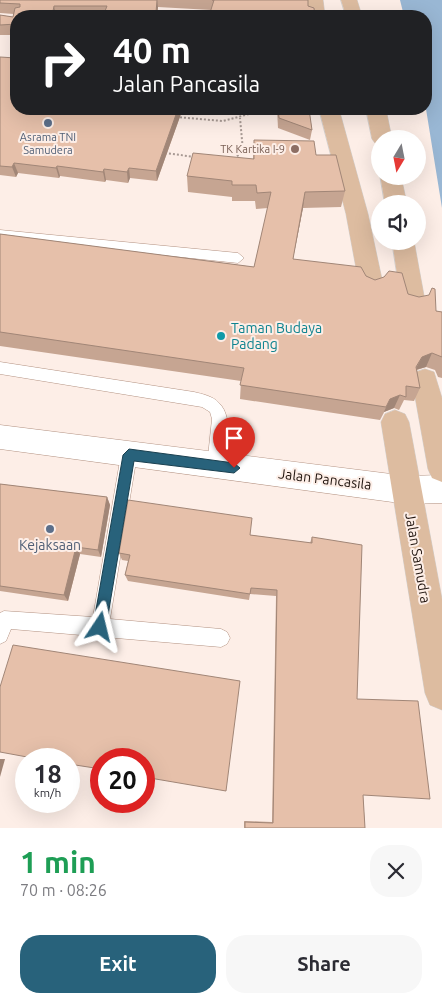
<!DOCTYPE html>
<meta charset="utf-8">
<style>
:root{--surface:#fff;--page:#f7f7f7;--text:#2b2b33;--muted:#7c7c81;--accent:#28627b}
body{margin:0;font-family:Ubuntu,sans-serif;background:var(--page);color:var(--text);height:100vh;display:flex;flex-direction:column;font-size:19px;white-space:nowrap}
*{box-sizing:border-box;margin:0}
p{font-size:16px;color:var(--muted)}
.icon{flex:none;width:28px;height:28px;fill:none;stroke:currentColor;stroke-width:2;stroke-linecap:round;stroke-linejoin:round}
.map{position:relative;height:828px;overflow:hidden}
.side{display:flex;flex-direction:column;background:var(--surface);flex:1}
.side>*{flex:none}
.hud{position:absolute;left:10px;top:10px;width:422px;height:105px;border-radius:20px;box-shadow:0 5px 20px #0002;background:#202124;color:#fff;overflow:hidden}
.needle{width:32px;rotate:190deg}
.controls{position:absolute;left:371px;top:130px;display:grid;gap:10px}
.controls a{display:grid;place-items:center;width:55px;height:55px;border-radius:50%;background:var(--surface);box-shadow:0 5px 20px #0002;font-size:25px}
.speed{position:absolute;left:15px;top:748px;display:flex;gap:10px;font-size:25px;font-weight:700;text-align:center}
.speed>*{display:grid;place-content:center;width:65px;height:65px;border-radius:50%;background:var(--surface);box-shadow:0 5px 20px #0002;line-height:1}
.speed small{font-size:12px;font-weight:400}
.speed .limit{border:8px solid #d22;background:#fff;color:#111}
.pin{position:absolute;display:grid;place-items:center;width:42px;height:42px;color:#fff;margin:-51px -21px;border-radius:50% 50% 50% 0;rotate:-45deg;box-shadow:0 0 5px #0007}
.pin .icon{rotate:45deg}
.me{position:absolute;width:55px;margin:-28px;rotate:10deg;stroke-linejoin:round;filter:drop-shadow(0 0 4px #0008)}
.turn{display:flex;align-items:center;gap:18px;height:105px;padding:0 20px;font-size:22px}
.turn .icon{width:65px;height:65px;stroke-width:2.5}
.turn b{display:block;font-size:35px;line-height:42px}
.round{display:grid;place-items:center;flex:none;width:52px;height:52px;border-radius:20px;background:var(--page)}
.headline{display:flex;align-items:center;justify-content:space-between;height:85px;padding:0 20px}
h1{font-size:30px;font-weight:700;line-height:38px;color:#1e9e55}
.action{display:flex;gap:10px;margin-top:auto;padding:10px 20px}
.action a{flex:1;height:58px;border-radius:20px;background:var(--accent);color:#fff;font-size:20px;font-weight:700;line-height:58px;text-align:center}
.action a+a{background:var(--page);color:var(--text)}
.map>svg:first-child{display:block}
.water{fill:#99b7d4}
.lines{fill:none;stroke-linecap:round;stroke-linejoin:round}
.lane-casing{stroke:#b39282;stroke-width:1}
.secondary-casing{stroke:#b39282;stroke-width:1}
.primary-casing{stroke:#d2d0cf;stroke-width:1}
.path{stroke:#a89a94;stroke-width:2;stroke-dasharray:2 2;stroke-linecap:butt}
.lane{fill:#fff;fill-rule:evenodd}
.secondary{fill:#fff;fill-rule:evenodd}
.primary{fill:#ddbca0;fill-rule:evenodd}
.wall{fill:#c6a592}
.shaded-wall{fill:#a18677}
.building{fill:#e6c0aa;stroke:#a18677}
.route{fill:#28627b;stroke:#1a4050}
.service-dot{fill:#5c6f8a;stroke:#fdeee7;stroke-width:2}
.education-dot{fill:#8d6e63;stroke:#fdeee7;stroke-width:2}
.culture-dot{fill:#0f9aa8;stroke:#fdeee7;stroke-width:2}
.labels{text-anchor:middle;stroke-width:4;stroke-linejoin:round;paint-order:stroke}
.far-service-label{font-size:11px;fill:#4e5e75;stroke:#fdeee7}
.far-education-label{font-size:11px;fill:#785e54;stroke:#fdeee7;text-anchor:end}
.culture-label{font-size:14px;fill:#0d838f;stroke:#fdeee7;text-anchor:start}
.street-label{font-size:14px;fill:#20140e;stroke:#fdeee7}
.service-label{font-size:14px;fill:#4e5e75;stroke:#fdeee7}
</style>
<div class="map">
<svg width="442" height="828" viewBox="0 0 442 828">
<rect width="100%" height="100%" fill="#fdeee7"/>
<polygon class="water" points="400,0 442,0 442,208 426,109 426,16 404,16"/>
<g class="lines">
<g class="lane-casing">
<g id="lane">
<polygon points="0,230 238,253 244,258 238,263 0,238"/>
<path d="M0,362L194,392C202,394 213,396 219,403C234,417 228,454 221,471L215,473L209,471L207,466L212,419L210,412L202,407L0,374Z"/>
<polygon points="129,448 135,450 137,455 110,619 221,629 227,632 230,638 227,644 221,647 11,629 6,641 0,644 0,613 4,611 93,617 121,455 123,450"/>
</g>
</g>
<g class="secondary-casing">
<polygon id="secondary" points="0,425 407,476 442,475 442,503 407,504 0,449"/>
</g>
<g class="primary-casing">
<g id="primary">
<polygon points="307,0 323,0 325,16 309,16"/>
<polygon points="341,0 357,0 362,16 346,16"/>
<polygon points="319,109 339,109 368,214 383,284 379,290 371,293 363,290 359,284 346,214"/>
<polygon points="366,109 386,109 392,139 380,139 380,145 375,143 372,139"/>
<polygon points="380,175 401,176 407,204 385,204"/>
<polygon points="392,241 414,241 425,301 422,308 413,310 404,308 401,301"/>
<polygon points="425,369 434,372 442,398 442,482 432,478 428,469 412,380 416,372"/>
<polygon points="395,410 405,414 409,422 442,599 442,710 430,705 425,693 381,422 385,414"/>
</g>
</g>
<g class="path">
<polyline points="176,117 223,121 268,109"/>
<polyline points="165,153 195,157"/>
<polyline points="234,159 243,151 240,118"/>
</g>
<use href="#lane" class="lane"/>
<use href="#secondary" class="secondary"/>
<use href="#primary" class="primary"/>
</g>
<g class="wall">
<polygon points="0,0 308,0 211,10 158,7 157,16 16,16 16,35 0,35 0,15 13,17 14,14 0,13"/>
<polygon points="0,57 16,109 211,109 209,114 182,111 157,181 130,178 128,183 106,180 105,182 60,176 59,178 18,173 16,177 0,175"/>
<polygon points="227,109 244,109 239,113"/>
<polygon points="277,109 309,109 312,130 310,140 278,128"/>
<polygon points="254,140 316,155 345,191 341,207 303,208 293,259 366,276 408,294 436,311 442,312 442,378 438,377 435,370 426,367 417,370 420,388 414,401 404,400 399,410 394,408 384,412 380,420 240,399 241,381 0,346 0,234 254,267 268,208 256,209 255,201 232,201 232,197 188,192 187,176 253,159"/>
<polygon points="0,484 107,497 110,505 101,557 80,554 68,601 0,591"/>
<polygon points="250,535 310,543 312,537 357,699 363,795 365,828 244,828 244,821 272,822 276,596 250,594 249,600 128,581 125,575 128,561 122,560 119,553"/>
</g>
<g class="shaded-wall">
<polygon points="157,0 158,7 157,16 156,16"/>
<polygon points="54,6 56,16 52,16"/>
<polygon points="178,109 182,109 182,111 157,181 156,171"/>
<polygon points="240,109 244,109 239,113"/>
<polygon points="14,163 18,173 16,177 12,167"/>
<polygon points="57,166 60,176 59,178 56,168"/>
<polygon points="129,168 130,178 128,183 127,172"/>
<polygon points="104,169 106,180 105,182 103,172"/>
<polygon points="305,192 303,208 290,274 293,259"/>
<polygon points="432,353 426,367 415,370 410,380 422,357"/>
<polygon points="400,395 394,408 384,412 380,420 390,399"/>
<polygon points="107,497 110,505 101,557 98,550"/>
<polygon points="76,547 80,554 68,601 64,595"/>
<polygon points="0,759 5,759 0,777"/>
</g>
<g class="building">
<polygon points="0,0 157,0 156,13 148,13 147,16 103,16 107,6 54,6 52,16 16,16 16,24 0,25 0,15 13,17 15,8 20,7 20,4 0,3"/>
<polygon points="212,0 308,0 308,6 314,8 315,16 209,16 214,0"/>
<polygon points="0,57 16,58 16,109 178,109 156,171 129,168 127,172 104,169 103,172 57,166 56,168 14,163 12,167 0,166"/>
<polygon points="278,109 309,109 312,130 279,118"/>
<polygon points="254,140 314,141 316,155 336,155 345,191 305,192 293,259 361,267 366,276 375,280 384,277 389,271 402,273 408,294 419,297 429,295 432,288 435,289 436,311 442,312 442,357 432,353 422,357 416,367 420,388 406,386 406,397 400,395 390,399 386,407 240,385 244,368 0,332 0,234 254,267 271,192 257,193 256,185 232,185 232,181 187,176 193,153 254,159"/>
<polygon points="0,484 107,497 98,550 76,547 64,595 0,586"/>
<polygon points="128,500 252,518 250,535 312,543 312,537 362,545 357,699 418,701 430,799 363,795 365,828 245,828 245,822 273,823 277,590 251,588 250,594 125,575 130,555 119,553"/>
<polygon points="13,645 240,681 226,791 144,777 144,759 101,759 101,769 69,764 69,759 38,759 0,752 0,687"/>
</g>
<polygon class="route" points="129,449 234,463 240,468 234,473 134,461 106,627 104,632 100,634 95,632 93,627 123,455"/>
<g class="service-dot">
<circle cx="48" cy="123" r="5"/>
<circle cx="50" cy="529" r="5"/>
</g>
<circle class="education-dot" cx="295" cy="149" r="5"/>
<circle class="culture-dot" cx="221" cy="336" r="5"/>
<g class="labels">
<g class="far-service-label">
<text x="48" y="141">Asrama TNI<tspan x="48" dy="13">Samudera</tspan></text>
</g>
<g class="far-education-label">
<text x="285" y="153">TK Kartika I-9</text>
</g>
<g class="culture-label">
<text x="231" y="333">Taman Budaya<tspan x="231" dy="16">Padang</tspan></text>
</g>
<g class="street-label">
<text transform="translate(325 479) rotate(7)" y="5">Jalan Pancasila</text>
<text transform="translate(418 558) rotate(80)" y="5">Jalan Samudra</text>
</g>
<g class="service-label">
<text x="50" y="550">Kejaksaan</text>
</g>
</g>
</svg>
<div class="controls">
<a><svg class="needle" viewBox="-14 -14 28 28"><path d="M0-13l5 13h-10z" fill="#e53935"/><path d="M0 13l5-13h-10z" fill="#7c7c81"/></svg></a>
<a><svg class="icon" aria-label="sound" viewBox="0 0 24 24"><path d="M4 9h4l5-4v14l-5-4H4zM17 9q2 3 0 6"/></svg></a>
</div>
<div class="speed"><div>18<small>km/h</small></div><div class="limit">20</div></div>
<div class="pin" style="left:234px;top:468px;background:#d93025"><svg class="icon" aria-label="arrive" viewBox="0 0 24 24"><path d="M6 21V4h12l-3 4 3 4H6"/></svg></div>
<svg class="me" style="left:100px;top:627px" viewBox="-20 -20 40 40"><path d="M0-17L14 15 0 8-14 15z" fill="#28627b" stroke="#fff" stroke-width="4"/></svg>
<div class="hud">
<div class="turn"><svg class="icon" aria-label="right" viewBox="0 0 24 24"><path d="M7 20v-9h11M14 6l5 5-5 5"/></svg><div><b>40 m</b>Jalan Pancasila</div></div>
</div>
</div>
<section class="side">
<div class="headline"><div><h1>1 min</h1><p>70 m · 08:26</p></div><a class="round"><svg class="icon" aria-label="close" viewBox="0 0 24 24"><path d="M6 6l12 12M18 6L6 18"/></svg></a></div>
<div class="action"><a>Exit</a><a>Share</a></div>
</section>
